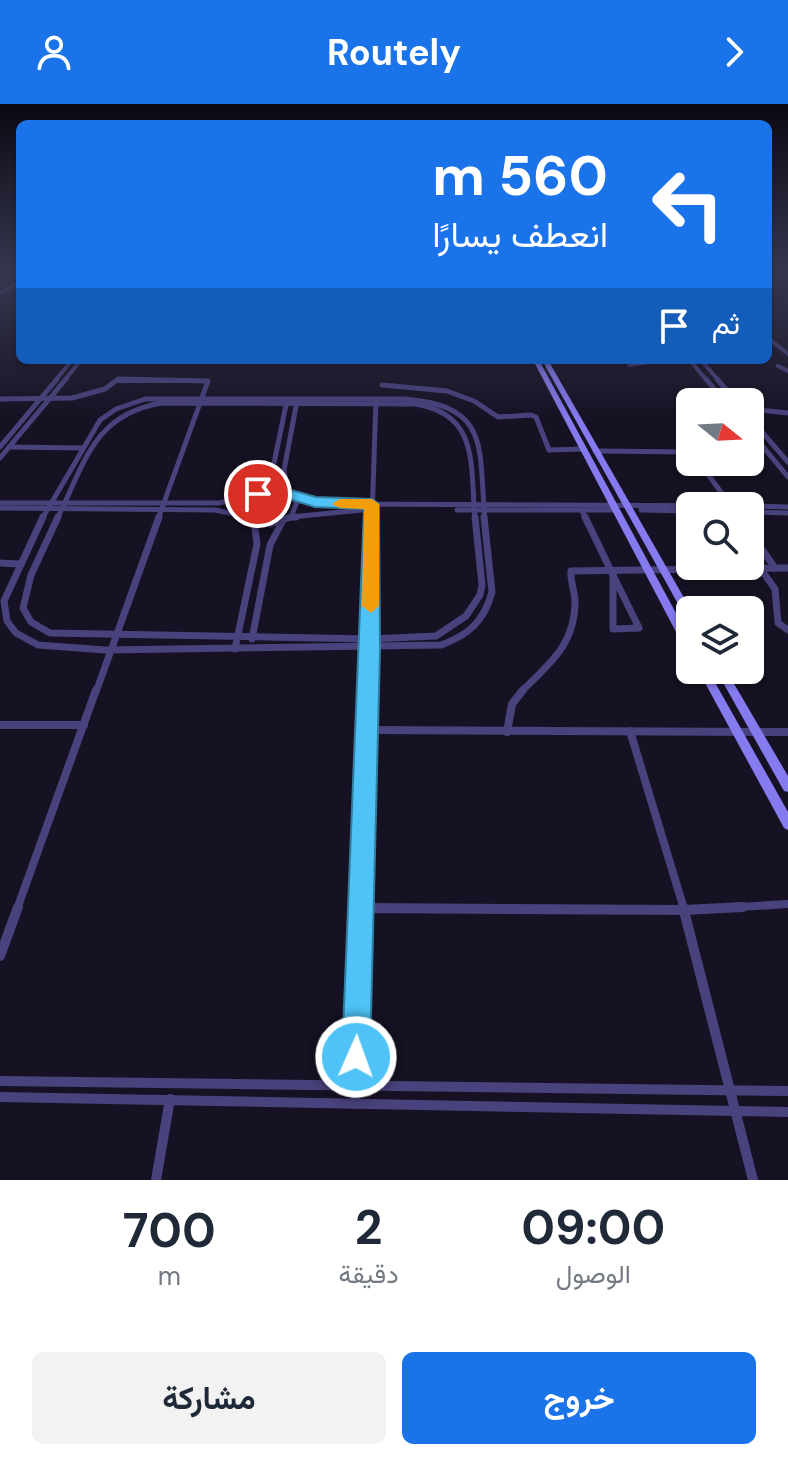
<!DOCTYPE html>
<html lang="ar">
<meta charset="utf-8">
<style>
:root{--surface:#fff;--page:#f2f2f3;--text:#1f2937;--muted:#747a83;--accent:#1a73e8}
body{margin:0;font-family:"DM Sans",Vazirmatn,sans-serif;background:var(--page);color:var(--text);direction:rtl;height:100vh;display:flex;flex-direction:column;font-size:30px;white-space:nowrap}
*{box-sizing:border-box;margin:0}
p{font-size:26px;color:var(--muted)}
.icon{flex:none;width:44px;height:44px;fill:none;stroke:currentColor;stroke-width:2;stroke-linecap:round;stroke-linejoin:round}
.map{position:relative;height:1076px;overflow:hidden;direction:ltr}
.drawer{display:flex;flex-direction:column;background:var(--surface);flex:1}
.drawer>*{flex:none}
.top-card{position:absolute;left:16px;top:16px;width:756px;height:244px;border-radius:12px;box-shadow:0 2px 6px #0004;direction:rtl;background:#1a73e8;color:#fff;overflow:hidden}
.needle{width:52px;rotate:108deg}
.tools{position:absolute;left:676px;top:284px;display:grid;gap:16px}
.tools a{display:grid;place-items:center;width:88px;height:88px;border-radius:12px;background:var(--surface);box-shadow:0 2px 6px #0004;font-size:40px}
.pin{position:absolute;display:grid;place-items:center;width:68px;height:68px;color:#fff;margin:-34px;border:4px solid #fff;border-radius:50%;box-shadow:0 2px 8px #0007}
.me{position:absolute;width:88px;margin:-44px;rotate:2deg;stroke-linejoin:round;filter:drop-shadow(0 0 6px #0008)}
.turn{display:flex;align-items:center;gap:28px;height:168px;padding:0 32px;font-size:36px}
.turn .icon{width:104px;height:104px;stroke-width:2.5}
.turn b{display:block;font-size:56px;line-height:68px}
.then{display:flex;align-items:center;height:76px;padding:0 32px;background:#0003;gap:16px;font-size:30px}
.eta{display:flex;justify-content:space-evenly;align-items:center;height:136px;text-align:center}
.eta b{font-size:48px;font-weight:700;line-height:56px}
.action{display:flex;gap:16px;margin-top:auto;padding:16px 32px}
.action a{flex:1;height:92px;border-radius:12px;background:var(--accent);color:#fff;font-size:32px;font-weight:700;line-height:92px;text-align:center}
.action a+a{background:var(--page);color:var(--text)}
header{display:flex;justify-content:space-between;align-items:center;height:104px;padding:0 32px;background:var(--accent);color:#fff;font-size:36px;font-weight:700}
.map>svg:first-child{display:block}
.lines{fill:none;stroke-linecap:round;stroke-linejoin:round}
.street-far4{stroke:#48427d;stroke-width:4}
.street-far3{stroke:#48427d;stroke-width:5}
.street-far2{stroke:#48427d;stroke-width:7}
.street-far1{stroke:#48427d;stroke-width:8}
.street{stroke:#48427d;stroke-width:10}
.secondary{fill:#857bef;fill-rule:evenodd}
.route{fill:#4fc3f7;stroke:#337fa1;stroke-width:2}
.slow{fill:#f59e0b}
</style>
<header><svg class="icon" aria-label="forward" viewBox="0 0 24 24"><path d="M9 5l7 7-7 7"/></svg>Routely<svg class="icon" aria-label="person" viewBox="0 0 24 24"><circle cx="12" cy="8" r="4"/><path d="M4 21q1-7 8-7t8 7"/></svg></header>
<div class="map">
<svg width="788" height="1076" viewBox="0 0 788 1076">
<rect width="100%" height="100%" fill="#161123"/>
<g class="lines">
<g class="street-far4">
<polyline points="0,189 20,177"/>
<polyline points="768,234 788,250"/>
<polyline points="690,256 707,277"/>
<polyline points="701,256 719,277"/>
<polyline points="629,261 666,256"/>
<polyline points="778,262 788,267"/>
<polyline points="55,277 72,256"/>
<polyline points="64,277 81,256"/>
<polyline points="116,277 190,277"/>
</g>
<g class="street-far3">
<polyline points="706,275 725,298"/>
<polyline points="717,275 737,298"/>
<polyline points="382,281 447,287 474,297 498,313 531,311 536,313 549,346 584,345"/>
<polyline points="0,295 72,294 105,285 118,275 208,277 158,415"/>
<polyline points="750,305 788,309"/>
<polyline points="750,314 788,358"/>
<polyline points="750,327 788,373"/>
<polyline points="0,343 57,275"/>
<polyline points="9,343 82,344"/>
<polyline points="595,347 690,348"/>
<polyline points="0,354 66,275"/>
<polyline points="699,358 731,402"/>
<polyline points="288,389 284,366 297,297"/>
<polyline points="258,390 272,369 287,296"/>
<polyline points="295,393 329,400 747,402"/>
<polyline points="0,399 219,399 253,392"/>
<polyline points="750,402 788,403"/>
<polyline points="0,404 215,406 248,413"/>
<polyline points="457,406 616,406"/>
<polyline points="641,406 690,407"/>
<polyline points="582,407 586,415"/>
<polyline points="750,408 788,409"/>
<polyline points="291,413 372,405"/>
<path d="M42,415L100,316L116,305L145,295H405C492,302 478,345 485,415"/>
<path d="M57,415C85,359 93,311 161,299L415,300C480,310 470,362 475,415"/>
<polyline points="253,415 245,405 253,392 283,387 297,398 291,413 286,415"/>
<polyline points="372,415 376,295"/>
</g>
<g class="street-far2">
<path d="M43,413L4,497L7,517L16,529L38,541L105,546L441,541C469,531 484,517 492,488L484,413"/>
<polyline points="58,413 31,471 23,504 31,518 50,529 370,535 436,532 466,512 480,491 482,481 475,413"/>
<polyline points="248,413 270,420 291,413"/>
<polyline points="291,413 296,413"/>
<polyline points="585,413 613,471"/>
<polyline points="750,428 775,464"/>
<polyline points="0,459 19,460"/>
<polyline points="760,464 775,485 778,519 788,526"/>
<polygon points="613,471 639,524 613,525"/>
<polyline points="252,535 270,441 282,418"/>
<polyline points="235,545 257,440 254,417"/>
<polyline points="96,588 159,413"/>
<polyline points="367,588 372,413"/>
<path d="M521,588C549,560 575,541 575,498C575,487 570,478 571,467L788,464"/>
</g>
<g class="street-far1">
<polyline points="0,621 84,621"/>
<polyline points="368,626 788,628"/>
<polyline points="630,627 684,805"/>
<polyline points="507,628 512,600 523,586"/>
<polyline points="362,804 461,805"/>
<polyline points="17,805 96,586"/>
<polyline points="361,805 367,586"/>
<polyline points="708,805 788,800"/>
</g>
<g class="street">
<polyline points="683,803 753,1076"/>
<polyline points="362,804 684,806 743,803"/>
<polyline points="0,852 18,803"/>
<polyline points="0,977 788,987"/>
<polyline points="0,993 788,1008"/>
<polyline points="355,1000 361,803"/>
<polyline points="156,1076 170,995"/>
</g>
<g class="secondary">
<polygon points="533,256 539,256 690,535 690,548 686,547"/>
<polygon points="542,256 548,256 691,506 690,517 687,516"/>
<polygon points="698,566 708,566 788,708 788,726 784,724"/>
<polygon points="716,566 726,566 788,672 788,688 784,687"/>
</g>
</g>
<linearGradient id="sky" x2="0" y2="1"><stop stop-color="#0c0913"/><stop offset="0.53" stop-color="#363850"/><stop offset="1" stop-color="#363850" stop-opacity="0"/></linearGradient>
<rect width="788" height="316" fill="url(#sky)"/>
<polygon class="route" points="277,382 316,393 372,395 379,400 380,545 370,953 366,962 356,966 346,962 342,953 364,405 315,403 276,391 258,394 251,390"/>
<polygon class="slow" points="372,395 379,400 379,502 371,509 362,502 364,405 340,404 332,400 340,395"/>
</svg>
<div class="tools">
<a><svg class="needle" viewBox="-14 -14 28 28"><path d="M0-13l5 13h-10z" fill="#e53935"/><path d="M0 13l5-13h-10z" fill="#747a83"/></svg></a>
<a><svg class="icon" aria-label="search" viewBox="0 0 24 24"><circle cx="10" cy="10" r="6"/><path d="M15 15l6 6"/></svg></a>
<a><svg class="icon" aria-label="layers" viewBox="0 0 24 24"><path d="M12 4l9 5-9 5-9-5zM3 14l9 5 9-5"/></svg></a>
</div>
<div class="pin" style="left:258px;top:390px;background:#d93025"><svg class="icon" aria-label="arrive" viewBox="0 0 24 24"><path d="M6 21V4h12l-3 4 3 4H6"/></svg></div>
<svg class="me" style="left:356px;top:953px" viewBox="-20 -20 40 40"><circle r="17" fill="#4fc3f7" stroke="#fff" stroke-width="3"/><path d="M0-11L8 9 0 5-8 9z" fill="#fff"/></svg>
<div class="top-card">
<div class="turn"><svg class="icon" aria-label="left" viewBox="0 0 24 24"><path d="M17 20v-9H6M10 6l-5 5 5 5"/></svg><div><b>560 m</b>انعطف يسارًا</div></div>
<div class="then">ثم<svg class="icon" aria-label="arrive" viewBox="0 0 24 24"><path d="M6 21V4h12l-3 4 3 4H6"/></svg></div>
</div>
</div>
<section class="drawer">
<div class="eta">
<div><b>09:00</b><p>الوصول</p></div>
<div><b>2</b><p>دقيقة</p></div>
<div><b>700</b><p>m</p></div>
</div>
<div class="action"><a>خروج</a><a>مشاركة</a></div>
</section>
